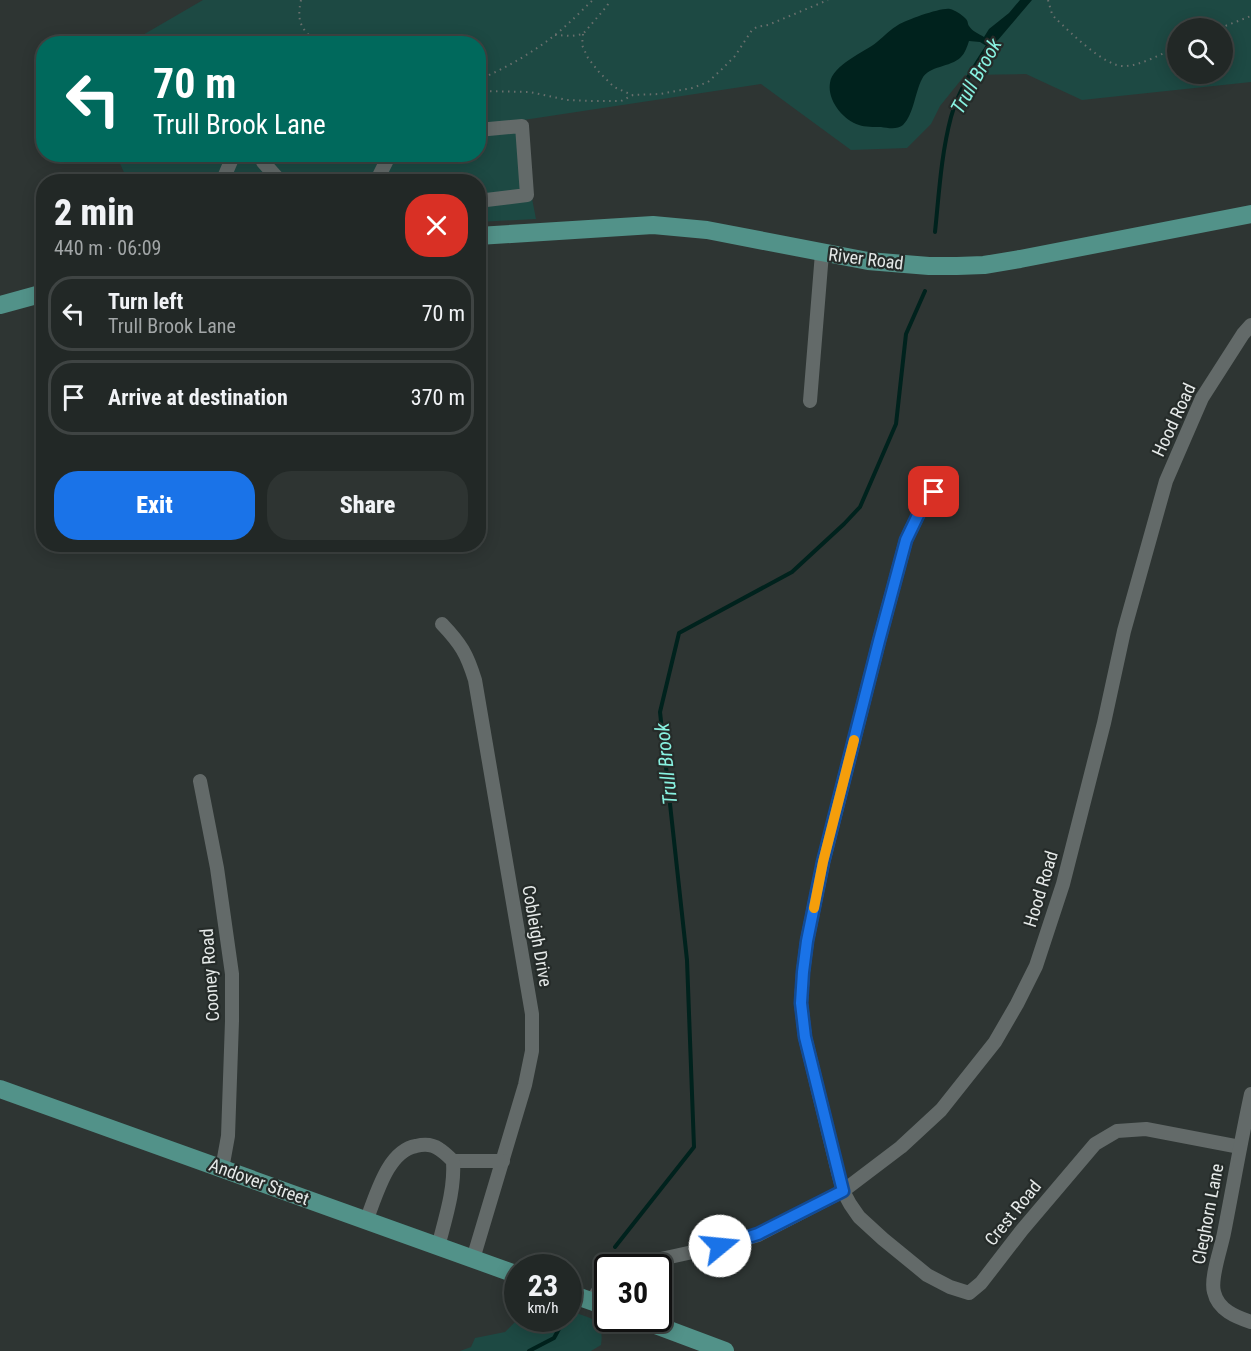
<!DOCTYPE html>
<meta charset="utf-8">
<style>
:root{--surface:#222826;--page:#2e3432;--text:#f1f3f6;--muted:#a2a6a7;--line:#3f4443;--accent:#1a73e8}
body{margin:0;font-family:"Roboto Condensed",sans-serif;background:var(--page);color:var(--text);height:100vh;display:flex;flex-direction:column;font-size:22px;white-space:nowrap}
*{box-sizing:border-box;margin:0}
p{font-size:20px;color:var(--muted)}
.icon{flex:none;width:33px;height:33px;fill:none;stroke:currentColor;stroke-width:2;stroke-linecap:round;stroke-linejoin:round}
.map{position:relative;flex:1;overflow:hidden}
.sheet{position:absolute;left:36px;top:174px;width:450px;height:378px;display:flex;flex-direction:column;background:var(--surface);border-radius:24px;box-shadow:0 3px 15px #0003,0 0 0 2px var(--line)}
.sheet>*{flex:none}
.hud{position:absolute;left:36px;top:36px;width:450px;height:126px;border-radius:24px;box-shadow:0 3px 15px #0003,0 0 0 2px var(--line);background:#00695c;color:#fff;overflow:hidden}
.tools{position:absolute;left:1167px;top:18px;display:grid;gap:12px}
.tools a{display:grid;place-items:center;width:66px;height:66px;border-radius:50%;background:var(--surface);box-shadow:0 3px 15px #0003,0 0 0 2px var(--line);font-size:30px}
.speed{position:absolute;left:504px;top:1254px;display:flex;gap:12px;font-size:30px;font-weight:700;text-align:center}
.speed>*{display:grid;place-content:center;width:78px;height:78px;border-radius:50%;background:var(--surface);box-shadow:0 3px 15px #0003,0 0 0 2px var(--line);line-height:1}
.speed small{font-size:15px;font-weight:400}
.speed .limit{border:3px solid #111;border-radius:9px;background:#fff;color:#111}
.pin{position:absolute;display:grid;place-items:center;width:51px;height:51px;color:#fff;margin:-26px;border-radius:12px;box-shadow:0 3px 9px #0006}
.me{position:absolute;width:66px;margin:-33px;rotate:73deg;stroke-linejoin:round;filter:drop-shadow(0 0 4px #0008)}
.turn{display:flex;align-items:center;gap:21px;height:126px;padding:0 18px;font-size:27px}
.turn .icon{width:78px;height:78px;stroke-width:2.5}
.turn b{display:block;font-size:42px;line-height:51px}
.round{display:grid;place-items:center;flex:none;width:63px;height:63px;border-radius:24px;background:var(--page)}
.headline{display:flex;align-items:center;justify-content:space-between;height:102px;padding:0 18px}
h1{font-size:36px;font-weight:800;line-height:45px}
.button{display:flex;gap:12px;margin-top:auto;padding:12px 18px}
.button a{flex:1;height:69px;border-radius:24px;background:var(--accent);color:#fff;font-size:24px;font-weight:800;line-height:69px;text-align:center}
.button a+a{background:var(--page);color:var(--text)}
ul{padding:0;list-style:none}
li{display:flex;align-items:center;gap:18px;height:75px;margin:0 12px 9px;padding:0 6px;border:3px solid var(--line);border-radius:24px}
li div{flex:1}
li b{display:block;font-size:22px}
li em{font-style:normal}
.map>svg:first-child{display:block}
.green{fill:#1d4943;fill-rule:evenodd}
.water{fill:#00221d}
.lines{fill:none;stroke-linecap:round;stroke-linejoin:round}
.stream{stroke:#00221d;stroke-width:4}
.path{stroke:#696f6d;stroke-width:2;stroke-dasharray:1.5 4.5;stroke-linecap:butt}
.minor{stroke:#636a69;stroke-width:14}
.major{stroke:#529289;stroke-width:18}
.route-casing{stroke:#114b97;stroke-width:15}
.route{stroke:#1a73e8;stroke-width:10}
.slow{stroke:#f59e0b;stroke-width:10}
.labels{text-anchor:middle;stroke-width:4.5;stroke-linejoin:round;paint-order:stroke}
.street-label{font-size:18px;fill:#e5e9e8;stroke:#252b29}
.water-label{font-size:20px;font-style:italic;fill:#88f2e1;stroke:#252b29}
</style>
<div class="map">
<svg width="1251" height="1351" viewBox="0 0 1251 1351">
<rect width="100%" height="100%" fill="#2e3533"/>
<g class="green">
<path d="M203,0H1251V82L1082,100L1026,74L965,75L940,106L931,124L907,148L851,150L761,84L517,121L536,219L479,222L478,182L128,181L116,155L478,154V44L129,43ZM1178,28H1222V74H1178Z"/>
<path d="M569,1311C590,1318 605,1318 601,1345L591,1351H460L471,1347L475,1338L505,1332L515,1322L522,1319L568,1318Z"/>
</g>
<path class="water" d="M1020,0H1032L998,40L988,47L980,42L969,41C967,47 965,53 961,57C950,68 929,65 922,79C915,92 914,114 903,125C897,130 888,128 881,127C874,127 865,127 859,125C843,120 827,100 830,83C832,65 865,52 877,42C884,36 891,29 898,25C906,20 942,7 950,9C955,10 962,15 965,18C969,22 967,23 969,26C972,31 979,34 984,37L989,29L1009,13Z"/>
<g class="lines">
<g class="stream">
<path d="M935,232C939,194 941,155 951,117C958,91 975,65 990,43"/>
<polyline points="615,1247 694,1147 687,960 660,712 679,633 792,572 844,524 860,507 896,424 906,334 925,291"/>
<polyline points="568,1312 571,1307"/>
<polyline points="529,1351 554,1338 565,1318"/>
</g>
<g class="path">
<path d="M301,0C296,23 302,31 320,44"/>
<path d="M1048,0L1052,14L1055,18C1070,32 1105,67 1124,66C1141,66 1162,53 1178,47"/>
<polyline points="1220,28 1251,16"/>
<polyline points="583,34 582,45 588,58 599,72 614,87 632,95"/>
<polyline points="555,35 572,36 583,34 607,6 610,0"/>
<path d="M478,80C506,68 532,53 555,35C569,24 581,11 593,0"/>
<polyline points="478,91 530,92 567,100 594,101 621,101 633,95 660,94 692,88 708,82 722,69 735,56 752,30 757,27 768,25 828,0"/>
</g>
<g class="minor">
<polyline points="478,130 522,126 527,195 478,201"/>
<polyline points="262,154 263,162 281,182"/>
<polyline points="222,182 231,161 232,154"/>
<polyline points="376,182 390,154"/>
<polyline points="810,401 822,253"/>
<polyline points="934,492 920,511 906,540 879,641 823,863 807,941 803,972 801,1003 805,1037 838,1172 843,1191 850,1204 859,1217 883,1239 927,1275 950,1287 969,1293 981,1283 1022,1230 1095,1144 1117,1131 1146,1129 1240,1147"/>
<path d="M442,624C461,644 467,654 475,680L532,1014V1051L525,1085L473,1259"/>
<polyline points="200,781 217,868 232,974 232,1021 228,1136 222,1169"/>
<path d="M1251,1094C1241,1140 1233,1187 1224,1233C1221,1249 1210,1278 1214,1292C1218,1310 1236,1317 1251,1322"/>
<polyline points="453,1161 503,1161"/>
<path d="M366,1221C376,1197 387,1151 416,1146C424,1144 432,1144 439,1149C444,1152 449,1157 453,1161C455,1190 445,1219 438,1247"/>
<polyline points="627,1268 638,1264 720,1246 758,1235 843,1191 901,1147 941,1110 995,1042 1017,1004 1036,966 1063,884 1104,723 1124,631 1166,481 1202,398 1243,334 1251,325"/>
<polyline points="591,1301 608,1278"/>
</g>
<g class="major">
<polyline points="478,236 653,225 707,230 868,261 929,266 957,266 984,265 1020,259 1251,214"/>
<polyline points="0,305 44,293"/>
<polyline points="0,1089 518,1275"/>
<polyline points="568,1293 608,1307"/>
<polyline points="637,1318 725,1351"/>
</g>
</g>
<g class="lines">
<g class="route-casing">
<polyline id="route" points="720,1246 758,1234 843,1191 805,1037 801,1003 803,972 807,941 823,862 879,641 906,540 920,511 934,492"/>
</g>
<use href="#route" class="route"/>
<polyline class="slow" points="814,908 823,862 854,740"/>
</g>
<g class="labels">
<g class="street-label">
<text transform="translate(866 259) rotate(7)" y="6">River Road</text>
<text transform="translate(1174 420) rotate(-65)" y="6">Hood Road</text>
<text transform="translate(1041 889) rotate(-73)" y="6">Hood Road</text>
<text transform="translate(537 936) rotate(80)" y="6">Cobleigh Drive</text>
<text transform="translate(210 975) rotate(-94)" y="6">Cooney Road</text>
<text transform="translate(259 1182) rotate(20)" y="6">Andover Street</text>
<text transform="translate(1013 1213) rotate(-51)" y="6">Crest Road</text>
<text transform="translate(1208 1214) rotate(-79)" y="6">Cleghorn Lane</text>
</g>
<g class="water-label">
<text transform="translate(976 76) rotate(-61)" y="7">Trull Brook</text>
<text transform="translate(666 764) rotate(-96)" y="7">Trull Brook</text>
</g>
</g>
</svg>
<div class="tools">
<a><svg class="icon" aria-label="search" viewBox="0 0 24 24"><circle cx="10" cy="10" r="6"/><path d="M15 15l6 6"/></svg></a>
</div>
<div class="speed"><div>23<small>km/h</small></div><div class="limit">30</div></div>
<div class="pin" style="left:934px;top:492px;background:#d93025"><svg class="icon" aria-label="arrive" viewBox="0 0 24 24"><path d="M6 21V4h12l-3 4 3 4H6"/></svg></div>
<svg class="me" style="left:720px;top:1246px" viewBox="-20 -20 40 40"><circle r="19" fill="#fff"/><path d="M0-13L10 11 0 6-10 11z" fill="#1a73e8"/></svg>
<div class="hud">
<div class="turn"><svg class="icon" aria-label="left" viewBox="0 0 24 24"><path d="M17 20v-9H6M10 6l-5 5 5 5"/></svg><div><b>70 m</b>Trull Brook Lane</div></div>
</div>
<section class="sheet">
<div class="headline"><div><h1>2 min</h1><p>440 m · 06:09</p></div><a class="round" style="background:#d93025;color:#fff"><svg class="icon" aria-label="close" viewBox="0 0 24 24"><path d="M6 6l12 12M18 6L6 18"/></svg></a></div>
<ul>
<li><svg class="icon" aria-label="left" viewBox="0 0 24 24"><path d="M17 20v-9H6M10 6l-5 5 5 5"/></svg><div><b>Turn left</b><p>Trull Brook Lane</p></div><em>70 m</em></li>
<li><svg class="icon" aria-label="arrive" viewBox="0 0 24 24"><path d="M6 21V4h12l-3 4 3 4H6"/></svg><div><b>Arrive at destination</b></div><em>370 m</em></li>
</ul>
<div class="button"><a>Exit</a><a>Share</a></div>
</section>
</div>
